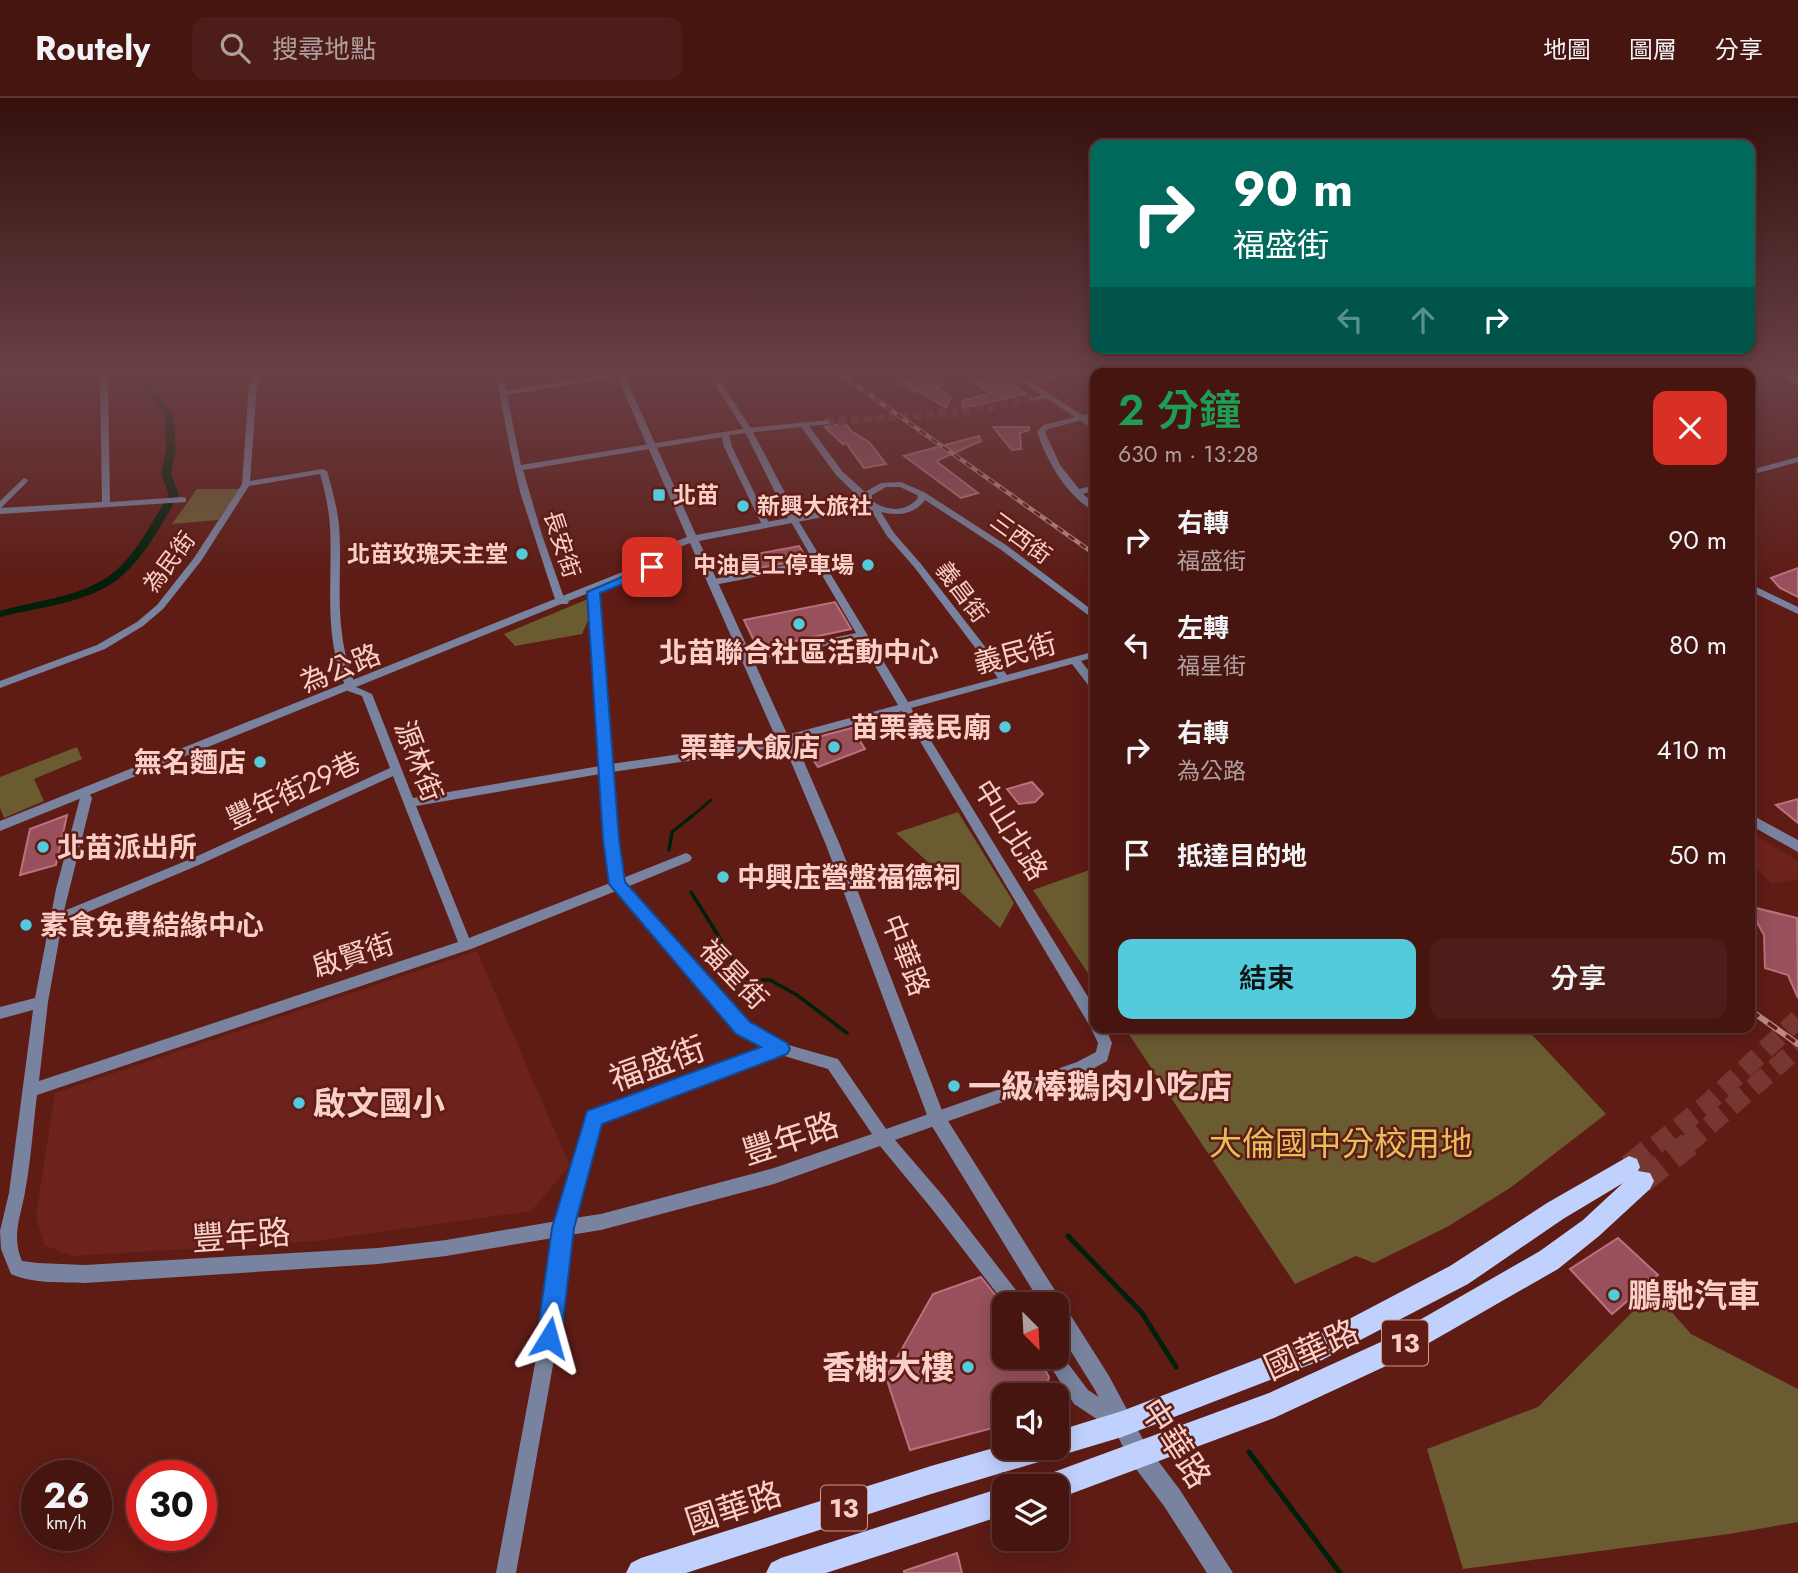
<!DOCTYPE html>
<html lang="zh-TW">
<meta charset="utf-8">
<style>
:root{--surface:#461510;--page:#4d1e19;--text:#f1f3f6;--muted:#b09f9f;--line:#5e3430;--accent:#54cadd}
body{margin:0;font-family:Jost,"Noto Sans TC",sans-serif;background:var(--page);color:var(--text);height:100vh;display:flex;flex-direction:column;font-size:26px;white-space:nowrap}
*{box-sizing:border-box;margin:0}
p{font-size:23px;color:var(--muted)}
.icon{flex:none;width:38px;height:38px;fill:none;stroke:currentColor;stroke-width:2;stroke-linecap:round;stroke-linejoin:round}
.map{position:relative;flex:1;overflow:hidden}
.details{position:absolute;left:1090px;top:270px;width:665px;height:665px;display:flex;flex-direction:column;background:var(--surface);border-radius:14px;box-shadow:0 4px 18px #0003,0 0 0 2px var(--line)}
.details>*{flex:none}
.top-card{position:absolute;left:1090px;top:42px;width:665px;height:214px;border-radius:14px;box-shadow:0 4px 18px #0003,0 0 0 2px var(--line);background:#00695c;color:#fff;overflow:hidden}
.needle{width:46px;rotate:156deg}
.tools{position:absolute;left:992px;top:1194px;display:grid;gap:14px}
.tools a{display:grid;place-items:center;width:77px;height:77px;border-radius:14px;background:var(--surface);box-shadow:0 4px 18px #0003,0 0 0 2px var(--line);font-size:35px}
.speed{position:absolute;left:21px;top:1362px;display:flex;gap:14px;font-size:35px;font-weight:700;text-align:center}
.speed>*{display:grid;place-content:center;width:91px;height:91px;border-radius:50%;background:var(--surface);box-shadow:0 4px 18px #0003,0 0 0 2px var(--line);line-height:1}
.speed small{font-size:18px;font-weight:400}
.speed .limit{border:10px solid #d22;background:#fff;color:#111}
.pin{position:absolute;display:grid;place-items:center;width:60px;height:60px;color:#fff;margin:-30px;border-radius:14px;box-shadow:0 4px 10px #0006}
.me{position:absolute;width:77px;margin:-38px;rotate:8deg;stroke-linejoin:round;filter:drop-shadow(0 0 5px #0008)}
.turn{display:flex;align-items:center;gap:24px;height:147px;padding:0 28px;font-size:32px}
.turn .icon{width:91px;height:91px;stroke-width:2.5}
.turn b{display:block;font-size:49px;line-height:60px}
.lanes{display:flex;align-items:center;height:66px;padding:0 28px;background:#0003;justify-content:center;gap:35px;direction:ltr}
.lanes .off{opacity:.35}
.round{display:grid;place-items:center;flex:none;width:74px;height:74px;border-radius:14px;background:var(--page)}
.overview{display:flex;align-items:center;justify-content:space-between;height:119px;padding:0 28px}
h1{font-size:42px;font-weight:600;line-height:52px;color:#1e9e55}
.primary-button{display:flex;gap:14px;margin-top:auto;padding:14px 28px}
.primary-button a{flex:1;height:80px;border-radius:14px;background:var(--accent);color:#111;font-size:28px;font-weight:600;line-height:80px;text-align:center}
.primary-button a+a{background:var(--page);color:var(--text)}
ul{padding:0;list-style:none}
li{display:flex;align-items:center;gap:21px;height:105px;padding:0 28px}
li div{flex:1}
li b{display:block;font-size:26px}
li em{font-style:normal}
header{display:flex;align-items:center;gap:42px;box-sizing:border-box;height:98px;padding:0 35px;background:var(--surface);border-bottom:2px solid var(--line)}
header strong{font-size:33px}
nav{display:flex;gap:38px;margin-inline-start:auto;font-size:24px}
.search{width:490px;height:63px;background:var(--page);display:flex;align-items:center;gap:18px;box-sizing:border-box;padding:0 24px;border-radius:14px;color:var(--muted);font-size:26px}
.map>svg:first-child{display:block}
.built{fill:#6d231b}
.green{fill:#6b5b31}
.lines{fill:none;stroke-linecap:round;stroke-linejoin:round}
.stream-far2{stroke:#01200a;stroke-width:2.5}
.stream-far1{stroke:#01200a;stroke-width:3.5}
.stream{stroke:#01200a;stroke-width:5}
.canal{fill:#01200a;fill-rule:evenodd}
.building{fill:#97505c;stroke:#bd717d;stroke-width:2}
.minor-tunnel{stroke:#753730;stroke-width:8;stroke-dasharray:8 4.5;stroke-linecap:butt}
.primary-tunnel-far1{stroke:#753730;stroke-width:19;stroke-dasharray:19 10;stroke-linecap:butt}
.primary-tunnel{stroke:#753730;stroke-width:25;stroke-dasharray:25 13;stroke-linecap:butt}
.minor{fill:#79839f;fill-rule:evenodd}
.tertiary{fill:#79839f;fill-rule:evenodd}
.primary{fill:#c0d1fe;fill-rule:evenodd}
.rail-far1-casing{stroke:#bc8982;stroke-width:4.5}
.rail-casing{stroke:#bc8982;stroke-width:6}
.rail-far1{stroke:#5e1c15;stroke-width:2.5;stroke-dasharray:7;stroke-linecap:butt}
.rail{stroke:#5e1c15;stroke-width:3.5;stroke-dasharray:11;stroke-linecap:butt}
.route{fill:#1a73e8;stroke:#114b97;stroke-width:2}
.poi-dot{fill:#54cadd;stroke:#5e1c15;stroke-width:2.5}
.labels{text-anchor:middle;stroke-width:5;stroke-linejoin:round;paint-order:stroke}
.far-poi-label{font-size:23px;font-weight:bold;fill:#f9cfc8;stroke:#5e1c15;text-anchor:start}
.far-street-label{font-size:23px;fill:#f9cfc8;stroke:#5e1c15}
.shield{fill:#5e1c15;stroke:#ca9992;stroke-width:2}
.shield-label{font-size:26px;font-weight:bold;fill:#f9cfc8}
.poi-label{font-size:28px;font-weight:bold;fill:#f9cfc8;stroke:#5e1c15;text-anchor:end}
.street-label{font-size:28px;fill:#f9cfc8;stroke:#5e1c15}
.near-street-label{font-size:33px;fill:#f9cfc8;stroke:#5e1c15}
.near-poi-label{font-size:33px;font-weight:bold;fill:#f9cfc8;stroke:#5e1c15;text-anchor:start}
.near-park-label{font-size:33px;fill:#e4c05c;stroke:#5e1c15}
</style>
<header>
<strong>Routely</strong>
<div class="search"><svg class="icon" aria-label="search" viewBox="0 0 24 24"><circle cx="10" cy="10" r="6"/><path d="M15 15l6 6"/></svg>搜尋地點</div>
<nav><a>地圖</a><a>圖層</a><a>分享</a></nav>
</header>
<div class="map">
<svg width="1798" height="1475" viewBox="0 0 1798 1475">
<rect width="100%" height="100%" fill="#5e1c15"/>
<g class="built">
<polygon points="1755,737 1798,763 1798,781 1771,786 1750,763 1750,738"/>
<polygon points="477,853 570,1068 531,1113 315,1143 72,1158 44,1147 36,1118 55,995"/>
</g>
<g class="green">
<polygon points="197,391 239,391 218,422 172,426"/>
<polygon points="588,501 590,518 582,536 515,548 504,536"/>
<polygon points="77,649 82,661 34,681 44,703 4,720 0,710 0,679"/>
<polygon points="958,714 1014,805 1000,830 896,735"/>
<polygon points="1095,770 1096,770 1095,886 1033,792"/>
<polygon points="1124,929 1525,929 1606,1016 1510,1090 1447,1129 1374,1165 1356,1158 1295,1186"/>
<polygon points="1653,1193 1691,1236 1798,1291 1798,1424 1729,1436 1463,1471 1427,1351 1538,1309"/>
</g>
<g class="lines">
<polyline class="stream-far2" points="690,720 711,702"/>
<g class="stream-far1">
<polyline points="669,752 672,734 692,718"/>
<polyline points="691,794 737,868 749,882 770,882 797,897 847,935"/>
</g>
<g class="stream">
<polyline points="1068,1138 1142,1215 1176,1269"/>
<polyline points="1249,1354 1340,1475"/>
</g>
<path class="canal" d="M142,276H150L145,284L173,315L176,352L171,376L179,397C161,426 143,464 114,484C85,505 35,510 0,519V513C34,503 73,500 103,482C133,464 151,425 169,397L161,376L166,352L165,315L137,284Z"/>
</g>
<g class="building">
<polygon points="916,278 931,278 944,287 936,289 951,299 946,310 919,293 916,294 902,286"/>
<polygon points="1002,278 1026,296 963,310 962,303 991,295 975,285"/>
<polygon points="845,325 851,333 869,344 886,366 864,370 846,345 843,346 825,329"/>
<polygon points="993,329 1029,329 1029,332 1020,335 1021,351 1012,352"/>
<polygon points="979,338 981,343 936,363 978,395 961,400 904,358"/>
<polygon points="799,448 807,461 732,475 726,462"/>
<polygon points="1798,470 1798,499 1780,490 1771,480"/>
<polygon points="835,504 851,531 758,551 744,522"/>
<polygon points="852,630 865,651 818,669 803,647 806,642"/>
<polygon points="1032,684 1043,696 1035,704 1019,706 1007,691"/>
<polygon points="1798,701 1798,725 1776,707"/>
<polygon points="67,717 56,767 20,777 30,731"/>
<polygon points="1756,810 1797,820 1798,900 1788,877 1765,870 1764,837 1752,815"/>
<polygon points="1618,1140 1658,1177 1612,1216 1570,1171"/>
<polygon points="981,1179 1004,1208 1004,1258 1038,1258 1049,1279 1044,1297 1004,1297 1004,1327 910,1352 886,1279 933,1196"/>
<polygon points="957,1455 962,1475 904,1475 904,1473"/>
</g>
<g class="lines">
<polyline class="minor-tunnel" points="826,324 962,314 1032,301"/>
<g class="primary-tunnel-far1">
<polyline points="1656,1047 1708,1005 1798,921"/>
<polyline points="1687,1047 1798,950"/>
</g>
<g class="primary-tunnel">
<polyline points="1629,1069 1658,1046"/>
<polyline points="1642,1083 1689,1046"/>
</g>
<g class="minor">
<path d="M253,276H260L257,287L250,383L323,371L327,373C332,391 337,408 339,427C342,463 337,500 342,536C344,555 350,572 356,589L372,596L413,700L600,668L588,494L585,490L590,487L593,488L598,494L611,666L757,645L898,607L859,541L748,564L743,561L748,558L856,535L816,467L714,487L709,484L714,481L813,462L790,422L794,419L798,422L908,604L998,580L915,470L887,438L869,409L836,377L801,329L729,337L732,349L770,427L766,430L762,427L724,349L722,339L523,372L542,437L564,500L569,504L567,506H561L555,501L548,480L520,394L510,351L496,276H503L506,292L617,276H634L507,297L521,367L748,330L829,322V326L809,328L842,373L865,394L881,385L901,384L924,394L1006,447L1096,515V523L1000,451L925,402C914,417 897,418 881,414L894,435L921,466L1007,577L1096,553V559L1081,563L1096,582V593L1092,592L1072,566L911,610L1096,912V929H1105L1112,945L1107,963L1087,974L895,1042L944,1099L1022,1200L1025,1206H1005L932,1111L880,1048L774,1086L601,1132L570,1137L558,1239L516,1475H496L540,1239L553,1140L446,1158L378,1166L85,1185C61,1184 34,1186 11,1176L1,1151L0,1133L9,1095L33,912L0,921V909L35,900L56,791L80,700L77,695L79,692H87L92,700L64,813L193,760L390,670L362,598L348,593C322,542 333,484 330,429C329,411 325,393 320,376L249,388L201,463L163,511L143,528L105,551L0,590V583L97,547L137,524L157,507L194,460L242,386L249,287ZM886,389H900L917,397L918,400C905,415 887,413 872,403V397ZM902,613L1091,930L1098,945L1096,954L1077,964L886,1031L838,961L785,946L748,926L627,789L690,763L692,760L690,757L686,755L623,780L612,674L757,653ZM600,676L605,741L610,785L469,840L416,708ZM393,678L458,844L39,983L48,904L62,825L201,766ZM616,793L738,934L766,950L589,1015L557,1123L446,1142L378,1150L85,1167L37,1165L22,1163C11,1138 21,1118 25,1094C31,1062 33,1029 37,997L471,851ZM781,957L828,971L872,1036L774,1070L601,1116L574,1120L600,1025Z"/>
<polygon points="1059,276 1072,276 1026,287 1022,285"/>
<polygon points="104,280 108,282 110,404 183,399 186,400 186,404 0,416 0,403 24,380 28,382 27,384 1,410 102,404 100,282"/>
<polygon points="1045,296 1049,298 1048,300 1032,303 1028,301"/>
<path d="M1096,314V318L1049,331L1045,334L1060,367L1079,391L1096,387V392L1083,396L1096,407V414C1067,399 1048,365 1037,334L1043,327Z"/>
<polygon points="1798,359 1798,364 1750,377 1750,372"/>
<polygon points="1750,486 1798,509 1798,516 1750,493"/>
<polygon points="1057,1251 1088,1292 1126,1317 1128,1324 1126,1331 1119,1333 1112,1331 1074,1306 1044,1258 1057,1258"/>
</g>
<g class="tertiary">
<polygon points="616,276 624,276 696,437 788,420 744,332 708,276 716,276 752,332 797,418 870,404 875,407 870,410 699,443 787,636 798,650 840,747 943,1015 1109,1278 1146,1347 1180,1392 1233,1475 1207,1475 1164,1408 1130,1363 1095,1292 1057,1231 1057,1206 1041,1206 930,1025 826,747 786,652 775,638 690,445 675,451 633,477 0,733 0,723 625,473 667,447 687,439"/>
<polygon points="1010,276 1019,276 1096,326 1096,333"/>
<polygon points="1750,716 1798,742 1798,754 1750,727"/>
</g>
<g class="primary">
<polygon points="1779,276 1791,276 1798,280 1798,287"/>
<polygon points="1629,1058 1637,1061 1640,1069 1638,1073 1650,1075 1654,1083 1650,1091 1599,1138 1558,1171 1401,1261 1274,1320 1057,1401 1057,1388 1039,1388 1043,1378 1269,1295 1383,1243 1540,1153 1583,1122 1623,1085 1563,1121 1468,1186 1322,1262 1122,1339 931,1396 686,1475 626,1475 631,1465 641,1460 931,1368 1004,1347 1057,1349 1057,1333 1122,1313 1315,1239 1450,1168 1547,1105"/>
<polygon points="1004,1389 1004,1417 826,1475 766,1475 771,1465 781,1460"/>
</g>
<g class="rail-far1-casing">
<polyline id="rail-far1" points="840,276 1096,457"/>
</g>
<g class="rail-casing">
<polyline id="rail" points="1750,912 1798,946"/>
</g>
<use href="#rail-far1" class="rail-far1"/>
<use href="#rail" class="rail"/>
</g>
<linearGradient id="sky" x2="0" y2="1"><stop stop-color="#340f0c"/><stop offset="0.57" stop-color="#684046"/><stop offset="1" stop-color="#684046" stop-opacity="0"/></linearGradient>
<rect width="1798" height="482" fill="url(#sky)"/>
<polygon class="route" points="652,466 657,467 657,472 600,495 619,741 625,784 750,924 787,945 790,951 787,956 602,1026 574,1130 561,1240 557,1248 549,1251 541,1248 537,1240 552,1130 587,1013 761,949 736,936 609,786 603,741 587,494"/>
<g class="poi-dot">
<rect x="652" y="390" width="14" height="14" rx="3.5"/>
<circle cx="743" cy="408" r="7"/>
<circle cx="522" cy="456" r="7"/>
<circle cx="868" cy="467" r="7"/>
<circle cx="799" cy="526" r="7"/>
<circle cx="1005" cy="629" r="7"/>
<circle cx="834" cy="649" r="7"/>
<circle cx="260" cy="664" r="7"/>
<circle cx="43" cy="749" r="7"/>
<circle cx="723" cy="779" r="7"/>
<circle cx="26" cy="827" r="7"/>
<circle cx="954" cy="988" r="7"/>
<circle cx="299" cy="1005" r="7"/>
<circle cx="1614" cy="1197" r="7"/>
<circle cx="968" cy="1269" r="7"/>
</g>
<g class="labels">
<g class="far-poi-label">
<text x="673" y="405">北苗</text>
<text x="757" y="416">新興大旅社</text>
<text x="508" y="464" text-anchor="end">北苗玫瑰天主堂</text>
<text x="854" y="475" text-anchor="end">中油員工停車場</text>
</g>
<g class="far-street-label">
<text transform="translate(1021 440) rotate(36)" y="8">三西街</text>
<text transform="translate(562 446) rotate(72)" y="8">長安街</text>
<text transform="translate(169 464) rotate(-53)" y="8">為民街</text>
<text transform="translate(962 494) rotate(53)" y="8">義昌街</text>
</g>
<g class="shield">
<rect x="1382" y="1222.5" width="46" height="45" rx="5"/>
<rect x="821" y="1387.5" width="46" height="45" rx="5"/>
</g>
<g class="shield-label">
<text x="1405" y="1254">13</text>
<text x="844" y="1419">13</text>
</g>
<g class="poi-label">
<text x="799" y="564" text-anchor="middle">北苗聯合社區活動中心</text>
<text x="991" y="639">苗栗義民廟</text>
<text x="820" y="659">栗華大飯店</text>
<text x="246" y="674">無名麵店</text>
<text x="57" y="759" text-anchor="start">北苗派出所</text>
<text x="737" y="789" text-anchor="start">中興庒營盤福德祠</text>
<text x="40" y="837" text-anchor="start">素食免費結緣中心</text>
</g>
<g class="street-label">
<text transform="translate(1015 555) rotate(-15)" y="10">義民街</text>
<text transform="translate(340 570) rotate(-22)" y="10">為公路</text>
<text transform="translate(419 663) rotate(69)" y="10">源林街</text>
<text transform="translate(293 692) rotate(-25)" y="10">豐年街29巷</text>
<text transform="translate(1011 732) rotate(58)" y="10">中山北路</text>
<text transform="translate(353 857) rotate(-18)" y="10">啟賢街</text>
<text transform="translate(906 857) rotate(69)" y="10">中華路</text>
<text transform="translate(734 876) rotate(46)" y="10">福星街</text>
</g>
<g class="near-street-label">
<text transform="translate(657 965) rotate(-20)" y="12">福盛街</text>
<text transform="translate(790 1040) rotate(-18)" y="12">豐年路</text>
<text transform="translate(241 1137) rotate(-4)" y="12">豐年路</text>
<text transform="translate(1311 1251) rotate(-24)" y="12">國華路</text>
<text transform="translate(1176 1345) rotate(57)" y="12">中華路</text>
<text transform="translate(733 1409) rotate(-18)" y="12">國華路</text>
</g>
<g class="near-poi-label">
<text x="968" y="1000">一級棒鵝肉小吃店</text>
<text x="313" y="1017">啟文國小</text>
<text x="1628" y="1209">鵬馳汽車</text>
<text x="954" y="1281" text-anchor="end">香榭大樓</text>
</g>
<g class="near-park-label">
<text x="1341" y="1057">大倫國中分校用地</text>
</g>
</g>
</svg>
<div class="tools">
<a><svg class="needle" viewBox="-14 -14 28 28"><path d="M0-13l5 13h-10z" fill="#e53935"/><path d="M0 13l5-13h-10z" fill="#b09f9f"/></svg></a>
<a><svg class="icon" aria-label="sound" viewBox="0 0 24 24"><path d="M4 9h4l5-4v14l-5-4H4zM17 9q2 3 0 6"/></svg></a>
<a><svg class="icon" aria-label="layers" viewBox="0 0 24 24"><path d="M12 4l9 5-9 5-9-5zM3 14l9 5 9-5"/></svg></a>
</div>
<div class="speed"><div>26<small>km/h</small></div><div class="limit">30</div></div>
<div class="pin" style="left:652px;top:469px;background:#d93025"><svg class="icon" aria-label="arrive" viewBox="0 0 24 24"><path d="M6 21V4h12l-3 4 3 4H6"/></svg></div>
<svg class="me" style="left:549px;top:1240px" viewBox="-20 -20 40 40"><path d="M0-17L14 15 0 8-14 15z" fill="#1a73e8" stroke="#fff" stroke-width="4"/></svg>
<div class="top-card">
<div class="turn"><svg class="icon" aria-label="right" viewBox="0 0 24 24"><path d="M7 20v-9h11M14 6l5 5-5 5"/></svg><div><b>90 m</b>福盛街</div></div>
<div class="lanes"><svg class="icon off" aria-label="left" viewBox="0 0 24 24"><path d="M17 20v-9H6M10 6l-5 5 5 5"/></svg><svg class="icon off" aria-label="ahead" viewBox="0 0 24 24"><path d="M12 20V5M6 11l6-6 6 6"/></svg><svg class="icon" aria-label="right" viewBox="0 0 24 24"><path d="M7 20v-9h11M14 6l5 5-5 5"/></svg></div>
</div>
<section class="details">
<div class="overview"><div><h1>2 分鐘</h1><p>630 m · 13:28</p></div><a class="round" style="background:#d93025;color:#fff"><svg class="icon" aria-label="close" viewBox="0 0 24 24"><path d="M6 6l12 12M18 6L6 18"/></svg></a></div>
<ul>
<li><svg class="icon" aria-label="right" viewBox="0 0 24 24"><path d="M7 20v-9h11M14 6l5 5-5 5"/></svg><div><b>右轉</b><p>福盛街</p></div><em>90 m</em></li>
<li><svg class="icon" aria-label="left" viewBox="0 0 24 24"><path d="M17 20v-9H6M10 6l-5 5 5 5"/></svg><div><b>左轉</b><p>福星街</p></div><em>80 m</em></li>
<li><svg class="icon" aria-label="right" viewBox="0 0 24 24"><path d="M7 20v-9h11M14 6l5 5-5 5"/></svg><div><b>右轉</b><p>為公路</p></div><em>410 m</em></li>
<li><svg class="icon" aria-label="arrive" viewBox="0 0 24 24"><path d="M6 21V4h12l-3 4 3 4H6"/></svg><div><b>抵達目的地</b></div><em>50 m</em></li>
</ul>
<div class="primary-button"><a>結束</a><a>分享</a></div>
</section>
</div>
